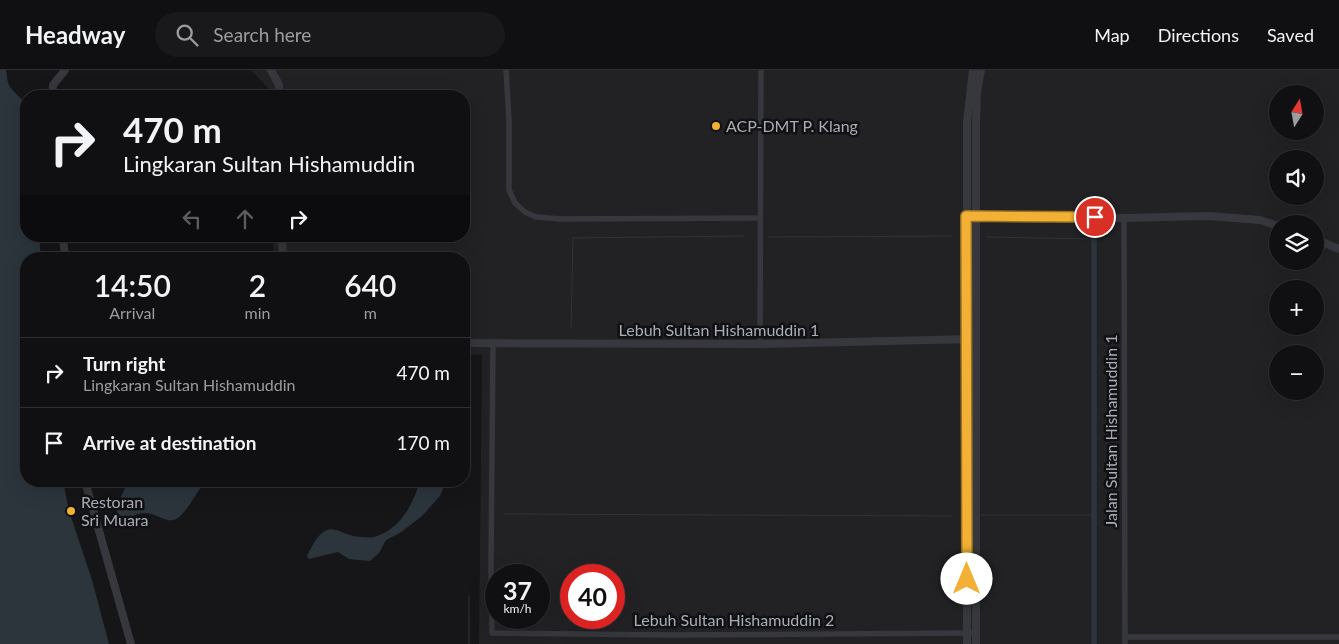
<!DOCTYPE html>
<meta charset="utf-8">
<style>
:root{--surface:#101012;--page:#19191b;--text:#f1f3f6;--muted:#9c9d9f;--line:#303032}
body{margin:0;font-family:Lato,sans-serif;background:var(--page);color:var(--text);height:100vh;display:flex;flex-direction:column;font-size:19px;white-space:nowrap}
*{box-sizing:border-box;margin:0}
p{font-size:16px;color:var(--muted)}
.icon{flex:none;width:28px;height:28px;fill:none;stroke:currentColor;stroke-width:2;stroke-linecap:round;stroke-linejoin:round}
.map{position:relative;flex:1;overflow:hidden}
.drawer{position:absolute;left:20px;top:182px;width:450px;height:235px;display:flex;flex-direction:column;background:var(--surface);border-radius:20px;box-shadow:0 5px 20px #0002,0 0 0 1px var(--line)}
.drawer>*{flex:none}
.top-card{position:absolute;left:20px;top:20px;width:450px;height:152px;border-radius:20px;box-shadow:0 5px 20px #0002,0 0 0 1px var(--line);background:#101012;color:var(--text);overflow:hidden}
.needle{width:32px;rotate:11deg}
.buttons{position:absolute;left:1269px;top:15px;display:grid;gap:10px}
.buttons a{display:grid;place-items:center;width:55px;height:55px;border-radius:50%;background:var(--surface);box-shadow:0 5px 20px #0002,0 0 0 1px var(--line);font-size:25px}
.speed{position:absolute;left:485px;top:494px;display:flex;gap:10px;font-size:25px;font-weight:700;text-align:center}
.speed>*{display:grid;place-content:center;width:65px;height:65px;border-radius:50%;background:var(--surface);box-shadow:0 5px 20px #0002,0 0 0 1px var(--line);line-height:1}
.speed small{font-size:12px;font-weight:400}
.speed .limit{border:8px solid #d22;background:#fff;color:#111}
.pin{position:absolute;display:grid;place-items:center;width:42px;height:42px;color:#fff;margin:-21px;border:2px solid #fff;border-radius:50%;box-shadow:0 1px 5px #0007}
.me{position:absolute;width:55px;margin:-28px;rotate:0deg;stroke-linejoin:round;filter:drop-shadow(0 0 4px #0008)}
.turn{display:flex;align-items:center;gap:18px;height:105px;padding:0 20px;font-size:22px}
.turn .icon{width:65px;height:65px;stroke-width:2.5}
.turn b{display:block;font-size:35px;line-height:42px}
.lanes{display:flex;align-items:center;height:48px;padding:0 20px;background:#0003;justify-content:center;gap:25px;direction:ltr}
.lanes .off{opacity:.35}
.eta{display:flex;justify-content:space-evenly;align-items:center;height:85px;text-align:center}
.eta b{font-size:30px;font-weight:600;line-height:35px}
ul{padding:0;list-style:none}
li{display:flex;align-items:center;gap:15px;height:70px;padding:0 20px;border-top:1px solid var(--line)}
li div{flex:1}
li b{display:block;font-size:19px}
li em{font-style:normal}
header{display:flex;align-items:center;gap:30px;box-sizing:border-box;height:70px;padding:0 25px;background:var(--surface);border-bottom:1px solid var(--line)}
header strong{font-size:24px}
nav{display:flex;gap:28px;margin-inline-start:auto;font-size:18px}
.search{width:350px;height:45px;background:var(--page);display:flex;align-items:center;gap:12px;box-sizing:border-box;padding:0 18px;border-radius:28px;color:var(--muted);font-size:19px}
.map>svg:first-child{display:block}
.built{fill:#222225;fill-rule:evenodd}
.water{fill:#2c353c}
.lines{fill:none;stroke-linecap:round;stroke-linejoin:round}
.stream{stroke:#2c353c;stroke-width:1}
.canal{stroke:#2c353c;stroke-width:5.5}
.minor{stroke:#37383d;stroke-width:5.5}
.tertiary{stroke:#37383d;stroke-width:8}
.route-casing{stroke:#9d7322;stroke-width:12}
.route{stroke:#f2b134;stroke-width:9}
.poi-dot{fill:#f2b134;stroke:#111113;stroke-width:2}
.labels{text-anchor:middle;stroke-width:5;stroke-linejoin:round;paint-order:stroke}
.poi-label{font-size:16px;fill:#a8adb8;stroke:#111113;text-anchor:start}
.street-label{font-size:16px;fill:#a8adb8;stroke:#111113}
</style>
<header>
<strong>Headway</strong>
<div class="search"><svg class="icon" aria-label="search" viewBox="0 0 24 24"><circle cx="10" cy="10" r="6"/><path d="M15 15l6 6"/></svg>Search here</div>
<nav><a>Map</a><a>Directions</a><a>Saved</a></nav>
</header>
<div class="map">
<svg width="1339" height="574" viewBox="0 0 1339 574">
<rect width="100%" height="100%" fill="#161618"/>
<path class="built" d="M251,0H1339V574H479L482,285L464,284V189H274L273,166H464V26H269L268,18ZM1278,24H1315V61H1278ZM1278,89H1315V126H1278ZM1278,154H1315V191H1278ZM1278,219H1315V256H1278ZM1278,284H1315V321H1278ZM496,505H539V548H496ZM571,505H614V548H571Z"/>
<g class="water">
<path d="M0,0H6C7,6 7,12 10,17C16,25 23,28 26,37V166H39L41,189H26V411H63L69,441L92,510L109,574H0Z"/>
<path d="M129,411H200L202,416C194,425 182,454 168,450C159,448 152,442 142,443C132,444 127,453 117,452C116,436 121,425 129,411Z"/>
<path d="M420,411H446L440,426L422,446L400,463L386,470L379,483L370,491L349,489L338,482L309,489L307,486C311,478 317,465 325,461C334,456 341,463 350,465C357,467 370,469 377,466C401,458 413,434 420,411Z"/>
</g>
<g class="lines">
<g class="stream">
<polyline points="768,167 951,166"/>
<polyline points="987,167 1094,169"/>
<polyline points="571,257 573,168 744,166"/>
<polyline points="505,444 952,446"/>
<polyline points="982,445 1094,445"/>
<polyline points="469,526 469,574"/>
</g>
<polyline class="canal" points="1094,574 1094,169"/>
<g class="minor">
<polyline points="506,0 509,50 509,120 515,133 525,142 536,147 561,149 760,148"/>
<polyline points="1124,148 1125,574"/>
<polyline points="493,274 491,497 492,563 670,565 971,563"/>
<polyline points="760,274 761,0"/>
<polyline points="1125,567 1339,567"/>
</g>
<g class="tertiary">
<polyline points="271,0 279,15 280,26"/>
<polyline points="52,26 53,15 65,0"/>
<polyline points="971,147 1124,148 1208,146 1260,150 1278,156"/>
<polyline points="63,166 65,189"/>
<polyline points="282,166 283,189"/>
<polyline points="1315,169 1339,179"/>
<polyline points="464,273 760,274 971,269"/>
<polyline points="85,411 131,574"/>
<polyline points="967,574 967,52 973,0"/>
<polyline points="976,574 976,53 977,22 981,0"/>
</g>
</g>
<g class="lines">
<g class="route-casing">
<polyline id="route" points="967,509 966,146 1095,147"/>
</g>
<use href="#route" class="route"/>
</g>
<g class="poi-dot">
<circle cx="716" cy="56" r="5"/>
<circle cx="71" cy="441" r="5"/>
</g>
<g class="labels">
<g class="poi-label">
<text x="726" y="62">ACP-DMT P. Klang</text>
<text x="81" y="438">Restoran<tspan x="81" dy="18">Sri Muara</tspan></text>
</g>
<g class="street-label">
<text x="719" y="266">Lebuh Sultan Hishamuddin 1</text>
<text transform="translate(1111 361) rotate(-90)" y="6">Jalan Sultan Hishamuddin 1</text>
<text x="734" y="556">Lebuh Sultan Hishamuddin 2</text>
</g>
</g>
</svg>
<div class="buttons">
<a><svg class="needle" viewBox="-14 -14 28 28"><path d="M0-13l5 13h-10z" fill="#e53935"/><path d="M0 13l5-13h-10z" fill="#9c9d9f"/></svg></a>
<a><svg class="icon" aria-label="sound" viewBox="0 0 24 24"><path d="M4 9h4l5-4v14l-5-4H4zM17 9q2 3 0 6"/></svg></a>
<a><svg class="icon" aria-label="layers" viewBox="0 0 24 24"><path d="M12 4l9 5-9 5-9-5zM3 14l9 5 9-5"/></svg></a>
<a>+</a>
<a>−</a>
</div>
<div class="speed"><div>37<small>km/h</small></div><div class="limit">40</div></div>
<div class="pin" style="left:1095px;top:147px;background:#d93025"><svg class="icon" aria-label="arrive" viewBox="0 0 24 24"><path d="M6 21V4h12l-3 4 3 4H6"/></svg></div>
<svg class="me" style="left:967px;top:509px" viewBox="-20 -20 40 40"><circle r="19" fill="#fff"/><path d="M0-13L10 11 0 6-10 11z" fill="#f2b134"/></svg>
<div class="top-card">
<div class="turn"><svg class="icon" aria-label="right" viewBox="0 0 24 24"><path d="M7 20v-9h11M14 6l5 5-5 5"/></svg><div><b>470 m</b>Lingkaran Sultan Hishamuddin</div></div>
<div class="lanes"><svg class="icon off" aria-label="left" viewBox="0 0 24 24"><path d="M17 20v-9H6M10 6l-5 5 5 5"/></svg><svg class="icon off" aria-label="ahead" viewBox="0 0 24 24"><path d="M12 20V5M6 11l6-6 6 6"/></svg><svg class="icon" aria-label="right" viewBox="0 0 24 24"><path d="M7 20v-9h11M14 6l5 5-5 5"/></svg></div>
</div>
<section class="drawer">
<div class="eta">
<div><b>14:50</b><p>Arrival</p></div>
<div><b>2</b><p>min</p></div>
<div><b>640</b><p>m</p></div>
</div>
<ul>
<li><svg class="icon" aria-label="right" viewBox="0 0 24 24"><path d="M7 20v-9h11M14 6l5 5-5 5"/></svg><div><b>Turn right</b><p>Lingkaran Sultan Hishamuddin</p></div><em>470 m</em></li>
<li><svg class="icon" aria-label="arrive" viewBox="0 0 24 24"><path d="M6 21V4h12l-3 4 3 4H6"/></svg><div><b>Arrive at destination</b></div><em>170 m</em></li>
</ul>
</section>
</div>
